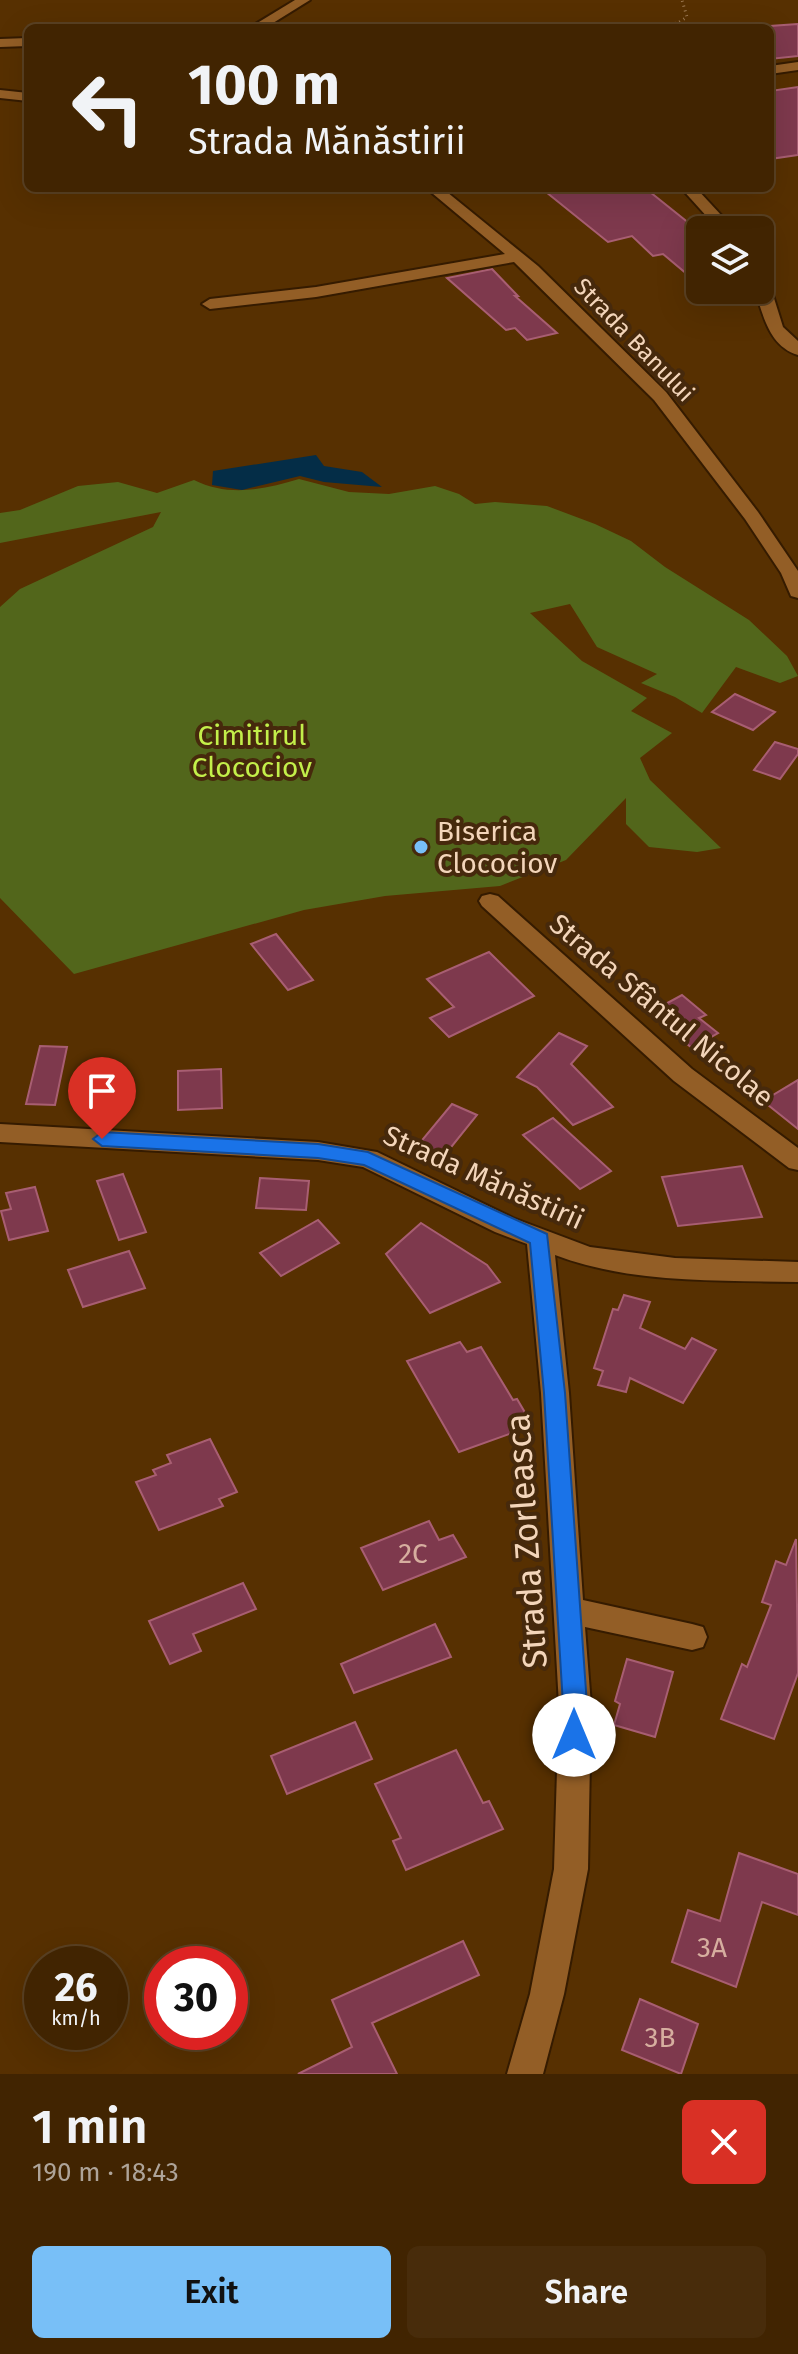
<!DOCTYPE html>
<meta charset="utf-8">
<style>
:root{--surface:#412401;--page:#482c0b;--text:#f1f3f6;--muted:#aea499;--line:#5a4123;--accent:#78bff7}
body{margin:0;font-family:"Fira Sans",sans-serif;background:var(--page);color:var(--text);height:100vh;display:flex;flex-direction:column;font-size:30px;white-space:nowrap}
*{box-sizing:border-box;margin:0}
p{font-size:26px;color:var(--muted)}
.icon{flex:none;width:44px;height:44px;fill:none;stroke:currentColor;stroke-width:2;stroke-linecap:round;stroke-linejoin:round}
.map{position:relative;height:2074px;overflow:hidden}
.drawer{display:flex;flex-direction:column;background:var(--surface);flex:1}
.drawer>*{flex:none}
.guide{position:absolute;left:24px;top:24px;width:750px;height:168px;border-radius:12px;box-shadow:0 8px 32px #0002,0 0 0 2px var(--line);background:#412401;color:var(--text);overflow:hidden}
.controls{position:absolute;left:686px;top:216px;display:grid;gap:16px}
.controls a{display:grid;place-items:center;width:88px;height:88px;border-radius:12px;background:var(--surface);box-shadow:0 8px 32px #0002,0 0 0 2px var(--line);font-size:40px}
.speed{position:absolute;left:24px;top:1946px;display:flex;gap:16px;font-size:40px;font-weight:700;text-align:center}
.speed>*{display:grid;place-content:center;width:104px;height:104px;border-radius:50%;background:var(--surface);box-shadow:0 8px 32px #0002,0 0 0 2px var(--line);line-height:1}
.speed small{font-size:20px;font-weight:400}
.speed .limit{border:12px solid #d22;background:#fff;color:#111}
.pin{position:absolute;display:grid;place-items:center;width:68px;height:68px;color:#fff;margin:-82px -34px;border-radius:50% 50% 50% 0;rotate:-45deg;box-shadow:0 0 8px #0007}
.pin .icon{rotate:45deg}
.me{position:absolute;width:88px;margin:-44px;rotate:0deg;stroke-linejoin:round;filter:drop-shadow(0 0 6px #0008)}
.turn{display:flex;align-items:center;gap:28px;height:168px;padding:0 32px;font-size:36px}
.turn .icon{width:104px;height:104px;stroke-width:2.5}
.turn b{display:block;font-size:56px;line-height:68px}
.round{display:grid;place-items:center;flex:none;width:84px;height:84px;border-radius:12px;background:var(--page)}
.overview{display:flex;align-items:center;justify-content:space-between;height:136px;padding:0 32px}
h1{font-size:48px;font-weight:600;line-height:60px}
.action{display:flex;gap:16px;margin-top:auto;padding:16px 32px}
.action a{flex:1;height:92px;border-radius:12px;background:var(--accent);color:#111;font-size:32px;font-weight:600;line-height:92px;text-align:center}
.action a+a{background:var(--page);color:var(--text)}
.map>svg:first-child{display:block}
.green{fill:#52661b}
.water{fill:#042d47}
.building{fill:#7e394d;stroke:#a85e72;stroke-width:2}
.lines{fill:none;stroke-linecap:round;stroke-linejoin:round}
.minor-casing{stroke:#351b00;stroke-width:4}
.path{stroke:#9d7a54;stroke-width:3;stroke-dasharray:1 4;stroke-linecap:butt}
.minor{fill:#935e26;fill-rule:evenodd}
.route{fill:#1a73e8;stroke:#114b97;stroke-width:2}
.poi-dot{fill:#78bff7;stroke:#46290c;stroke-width:3}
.labels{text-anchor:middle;stroke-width:8;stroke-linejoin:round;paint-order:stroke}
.far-street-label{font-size:24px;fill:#f3d5ba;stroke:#46290c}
.park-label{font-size:28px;fill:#c3ef4a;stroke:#46290c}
.poi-label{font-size:28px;fill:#f3d5ba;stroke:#46290c;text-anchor:start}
.street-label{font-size:28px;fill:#f3d5ba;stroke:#46290c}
.near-number-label{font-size:28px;fill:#d6ae9f}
.near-street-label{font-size:34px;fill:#f3d5ba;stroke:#46290c}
</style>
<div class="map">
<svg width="798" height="2074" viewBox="0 0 798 2074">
<rect width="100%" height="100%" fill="#573001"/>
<path class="green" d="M299,479L349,492L389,494L435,486L459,494L475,504L495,502L547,506L595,524L631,541L665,567L749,620L787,656L798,676L780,683L736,667L702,713L675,697L641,683L657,674L597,647L570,604L530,613L582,661L647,698L631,711L672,733L640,758L650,780L721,848L697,852L649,847L626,824V798L566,860L500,886L385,896L304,910L74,974L0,898V607L20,589L153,527L161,512L0,543V513L20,510L78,486L118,482L157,493L194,480C228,497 263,490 299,479Z"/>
<polygon class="water" points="316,455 324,466 362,472 382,487 324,482 300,476 242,490 212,485 213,471"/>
<g class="building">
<polygon points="798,24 798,56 770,59 770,26"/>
<polygon points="798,87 798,155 770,159 770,91"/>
<polygon points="541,188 645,188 700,232 700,236 688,238 700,248 700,285 663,254 653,256 632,236 608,242"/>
<polygon points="492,269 518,296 515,296 557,333 527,340 515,328 506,330 447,278"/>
<polygon points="735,694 775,712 753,730 712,712"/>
<polygon points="775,742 798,749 798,754 780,779 754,770"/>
<polygon points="276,934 313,980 288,990 251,944"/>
<polygon points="489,952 534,996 449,1037 430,1018 454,1007 427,979"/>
<polygon points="682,995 706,1015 699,1018 718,1033 692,1048 649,1013"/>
<polygon points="559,1033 587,1046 571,1064 613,1107 573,1125 537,1087 517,1077"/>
<polygon points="40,1046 67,1047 55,1105 26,1104"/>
<polygon points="221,1069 222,1108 178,1110 178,1071"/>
<polygon points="798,1080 798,1129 763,1101"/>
<polygon points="452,1104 477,1115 444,1156 418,1145"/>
<polygon points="553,1118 611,1171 580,1189 523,1135"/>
<polygon points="742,1166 762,1217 678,1226 662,1177"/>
<polygon points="123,1174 146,1232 119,1240 97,1181"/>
<polygon points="260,1178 309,1181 306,1210 256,1208"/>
<polygon points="35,1187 48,1231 9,1240 1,1211 11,1209 6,1193"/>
<polygon points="318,1220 339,1243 281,1276 260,1253"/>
<polygon points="421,1223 487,1265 500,1282 430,1313 386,1254"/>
<polygon points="129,1251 145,1288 83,1307 68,1270"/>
<polygon points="624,1295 650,1302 640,1328 685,1349 692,1338 716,1350 683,1403 630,1378 626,1392 598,1385 603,1371 594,1368 613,1309 618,1310"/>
<polygon points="460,1342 467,1352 481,1347 513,1400 517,1399 530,1421 523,1423 526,1428 459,1452 407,1361"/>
<polygon points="210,1439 237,1492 219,1499 223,1506 159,1530 136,1482 156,1475 153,1470 171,1463 167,1455"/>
<polygon points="429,1521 439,1540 453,1535 466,1557 383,1590 361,1548"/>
<polygon points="796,1539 798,1673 774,1739 721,1719 742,1664 747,1667 771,1605 762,1602 776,1561 786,1565"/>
<polygon points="243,1583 256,1609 193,1634 201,1651 170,1664 149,1621"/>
<polygon points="435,1624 451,1657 354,1693 341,1664"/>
<polygon points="627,1659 673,1672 655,1737 614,1725 620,1704 615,1701"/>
<polygon points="355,1722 372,1759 287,1794 271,1756"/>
<polygon points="456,1750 483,1803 489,1801 503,1829 406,1870 393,1841 401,1838 375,1784"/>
<polygon points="739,1853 798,1874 798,1915 762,1902 736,1987 672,1962 688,1910 720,1921"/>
<polygon points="463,1941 479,1975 372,2023 397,2074 298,2074 352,2047 332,2000"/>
<polygon points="640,1999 698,2024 681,2074 622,2050"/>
</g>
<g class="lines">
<g class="minor-casing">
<g id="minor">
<polygon points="295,0 310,0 265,28 249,28"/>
<polygon points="28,38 28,46 0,47 0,39"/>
<polygon points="798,62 798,70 770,74 770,66"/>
<polygon points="0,90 28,93 28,101 0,98"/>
<polygon points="426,188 442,188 538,266 666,392 758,512 798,571 798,598 791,596 781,573 745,519 654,400 514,262 316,297 210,309 202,304 210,299 316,287 505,254"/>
<polygon points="681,188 696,188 735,230 719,230"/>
<path d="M760,274L768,279L783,327L798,341V355C769,346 763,315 755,290H760Z"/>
<polygon points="490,894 498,896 692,1069 798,1148 798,1170 789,1168 674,1081 482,906 479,901 482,896"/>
<path d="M0,1124L318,1142L377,1152L513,1218L590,1247L675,1258L798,1262V1282C718,1280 631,1284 555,1255L569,1393L583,1600L692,1624L703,1627L707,1637L703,1647L692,1650L585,1627L591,1705L588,1869L564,1994L543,2074H507L530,1994L554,1869L559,1705L541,1393L527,1244L495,1232L363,1167L318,1160L0,1142Z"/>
</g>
</g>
<polyline class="path" points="640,28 678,23 687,17 682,0"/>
<use href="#minor" class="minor"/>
</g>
<polygon class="route" points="102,1132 318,1144 368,1152 547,1234 565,1393 587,1705 586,1735 582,1743 574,1746 566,1743 562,1735 563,1705 544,1393 530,1243 364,1165 318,1158 102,1146 93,1139"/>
<circle class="poi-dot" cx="421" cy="847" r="8"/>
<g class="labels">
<g class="far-street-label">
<text transform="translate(634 340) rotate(46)" y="8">Strada Banului</text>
</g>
<g class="park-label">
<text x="252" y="745">Cimitirul<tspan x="252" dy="32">Clocociov</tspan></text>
</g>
<g class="poi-label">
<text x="437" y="841">Biserica<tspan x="437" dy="32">Clocociov</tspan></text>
</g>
<g class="street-label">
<text transform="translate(662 1010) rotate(40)" y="10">Strada Sfântul Nicolae</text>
<text transform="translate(484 1177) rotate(24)" y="10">Strada Mănăstirii</text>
</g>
<g class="near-number-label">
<text x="413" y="1563">2C</text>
<text x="712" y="1957">3A</text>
<text x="660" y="2047">3B</text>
</g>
<g class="near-street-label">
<text transform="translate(526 1541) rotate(-94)" y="12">Strada Zorleasca</text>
</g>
</g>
</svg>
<div class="controls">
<a><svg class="icon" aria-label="layers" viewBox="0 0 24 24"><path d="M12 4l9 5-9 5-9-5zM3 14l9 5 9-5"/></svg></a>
</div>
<div class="speed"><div>26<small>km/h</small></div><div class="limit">30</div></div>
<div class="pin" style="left:102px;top:1139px;background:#d93025"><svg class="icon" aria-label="arrive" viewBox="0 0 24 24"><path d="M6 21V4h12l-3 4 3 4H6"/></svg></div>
<svg class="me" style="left:574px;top:1735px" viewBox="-20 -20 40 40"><circle r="19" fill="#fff"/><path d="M0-13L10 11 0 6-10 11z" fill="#1a73e8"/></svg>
<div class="guide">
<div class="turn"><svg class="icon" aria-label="left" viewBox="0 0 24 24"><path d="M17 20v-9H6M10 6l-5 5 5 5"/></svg><div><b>100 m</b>Strada Mănăstirii</div></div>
</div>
</div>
<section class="drawer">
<div class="overview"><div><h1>1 min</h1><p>190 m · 18:43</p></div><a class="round" style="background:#d93025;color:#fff"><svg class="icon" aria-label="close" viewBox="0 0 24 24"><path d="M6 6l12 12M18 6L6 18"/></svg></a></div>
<div class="action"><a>Exit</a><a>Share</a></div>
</section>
